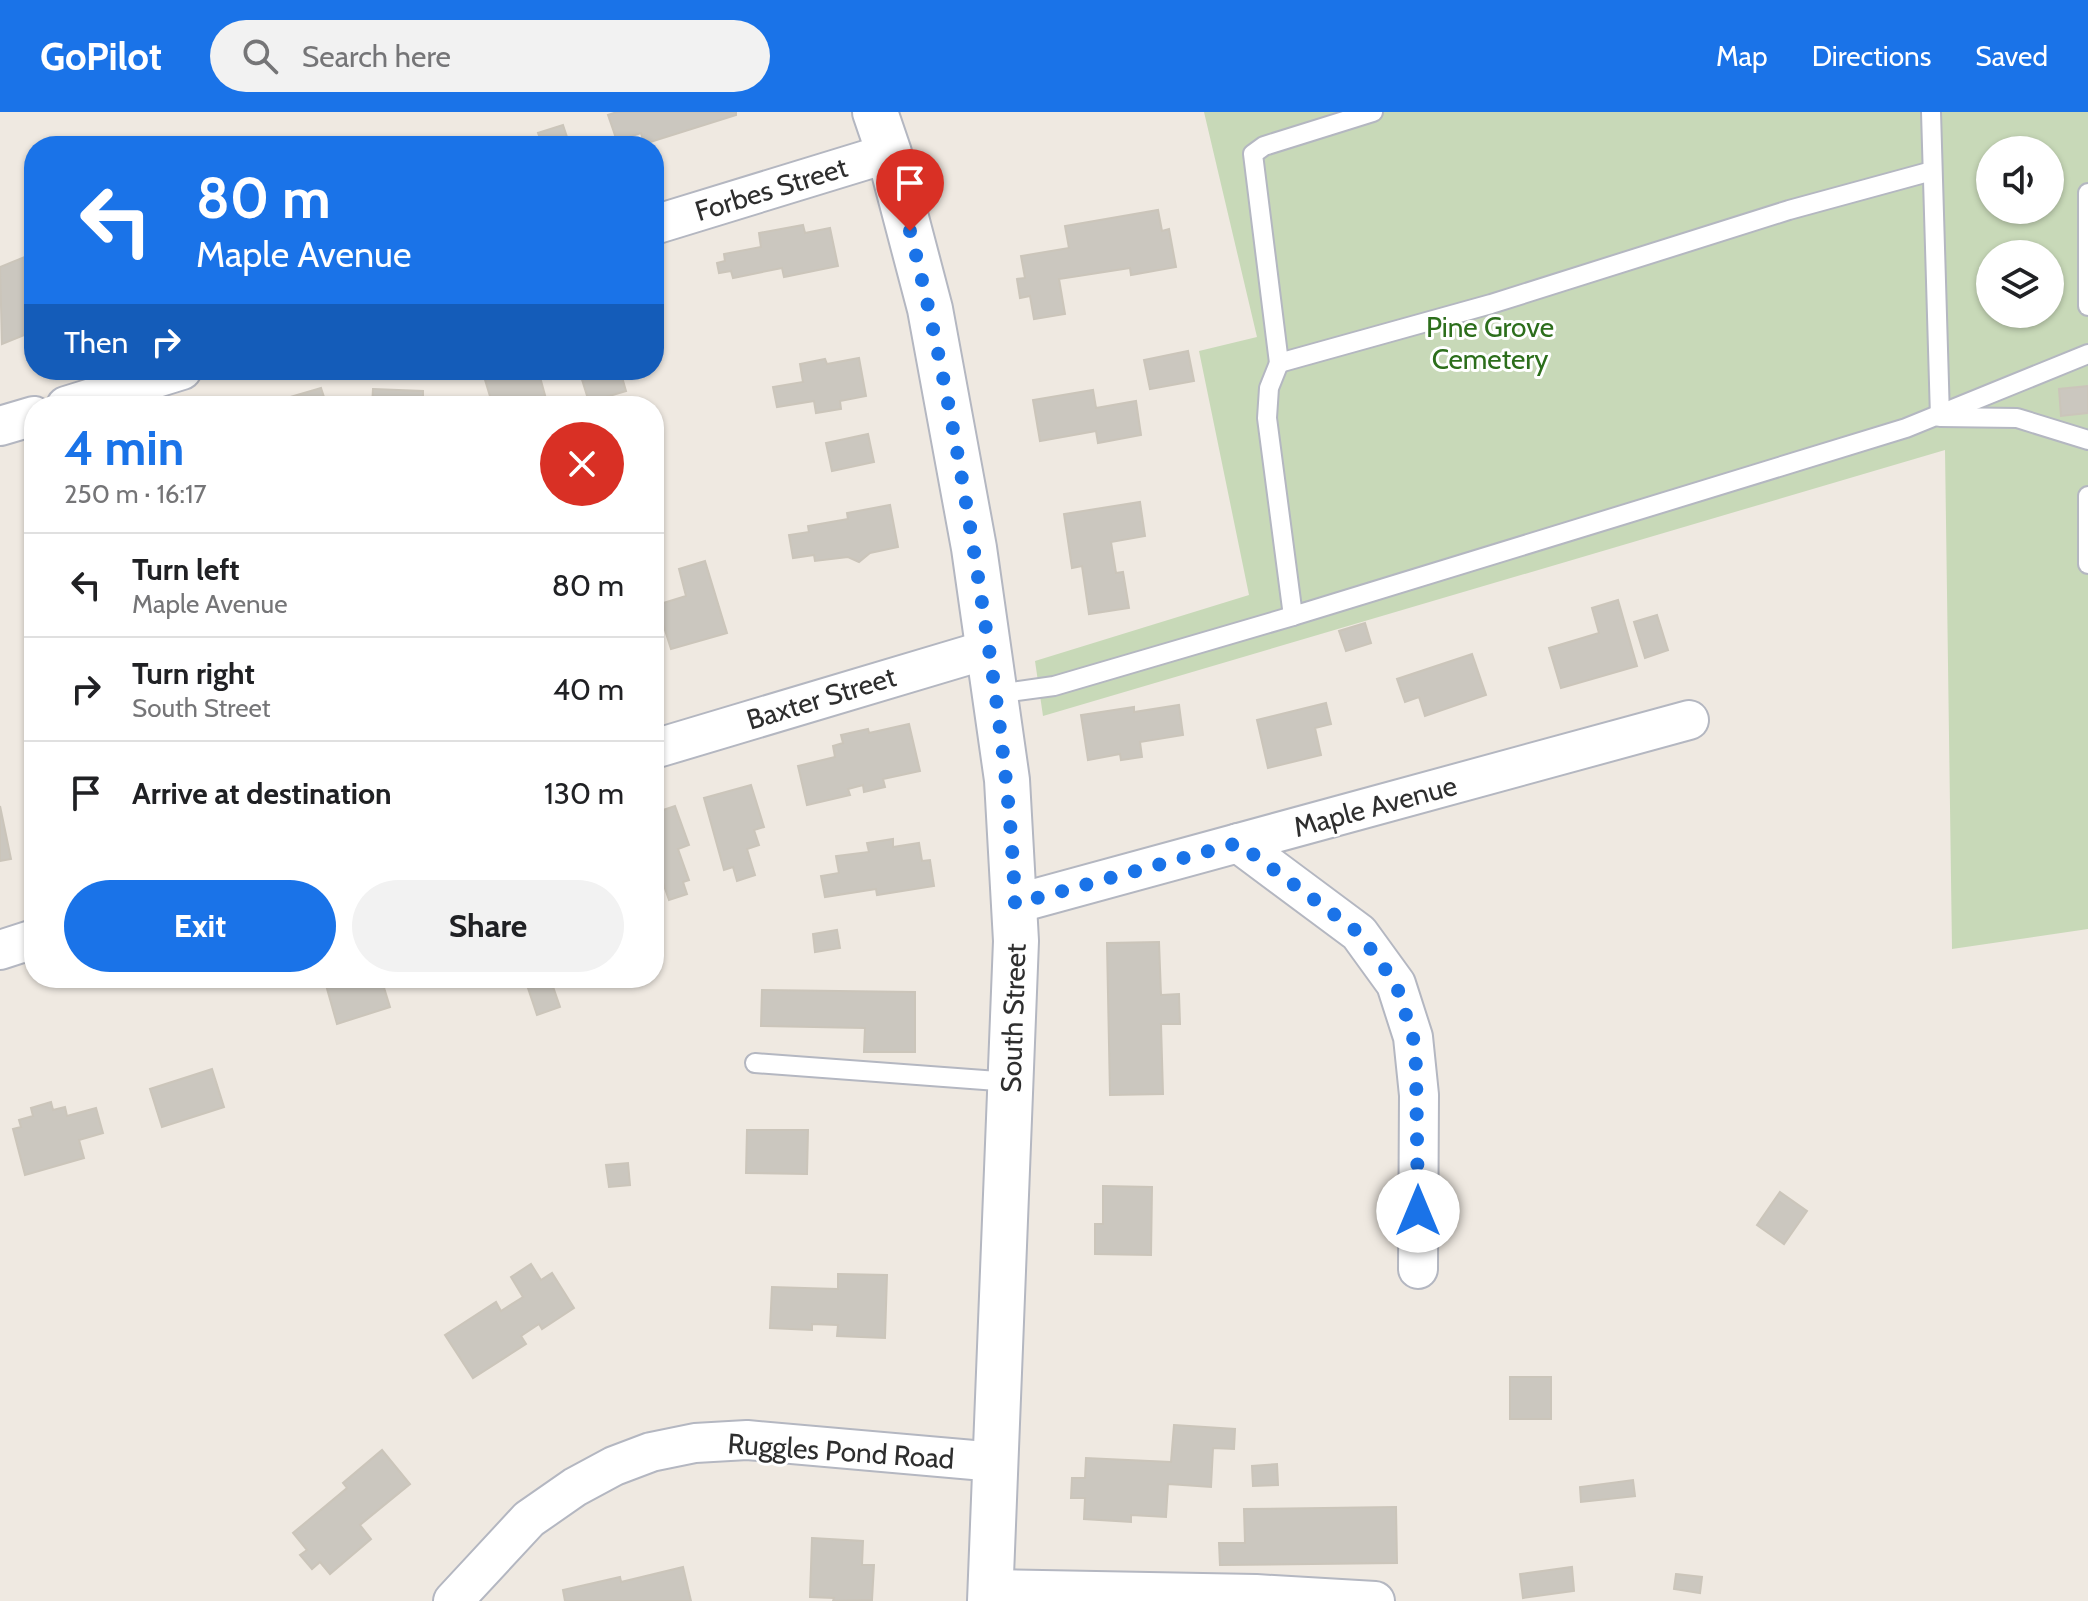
<!DOCTYPE html>
<meta charset="utf-8">
<style>
:root{--surface:#fff;--page:#f2f2f2;--text:#202124;--muted:#757577;--line:#e0e0e0;--accent:#1a73e8}
body{margin:0;font-family:Cabin,sans-serif;background:var(--page);color:var(--text);height:100vh;display:flex;flex-direction:column;font-size:30px;white-space:nowrap}
*{box-sizing:border-box;margin:0}
p{font-size:26px;color:var(--muted)}
.icon{flex:none;width:44px;height:44px;fill:none;stroke:currentColor;stroke-width:2;stroke-linecap:round;stroke-linejoin:round}
.map{position:relative;flex:1;overflow:hidden}
.details{position:absolute;left:24px;top:284px;width:640px;height:592px;display:flex;flex-direction:column;background:var(--surface);border-radius:32px;box-shadow:0 2px 6px #0004}
.details>*{flex:none}
.banner{position:absolute;left:24px;top:24px;width:640px;height:244px;border-radius:32px;box-shadow:0 2px 6px #0004;background:#1a73e8;color:#fff;overflow:hidden}
.tools{position:absolute;left:1976px;top:24px;display:grid;gap:16px}
.tools a{display:grid;place-items:center;width:88px;height:88px;border-radius:50%;background:var(--surface);box-shadow:0 2px 6px #0004;font-size:40px}
.pin{position:absolute;display:grid;place-items:center;width:68px;height:68px;color:#fff;margin:-82px -34px;border-radius:50% 50% 50% 0;rotate:-45deg;box-shadow:0 0 8px #0007}
.pin .icon{rotate:45deg}
.me{position:absolute;width:88px;margin:-44px;rotate:0deg;stroke-linejoin:round;filter:drop-shadow(0 0 6px #0008)}
.turn{display:flex;align-items:center;gap:28px;height:168px;padding:0 40px;font-size:36px}
.turn .icon{width:104px;height:104px;stroke-width:2.5}
.turn b{display:block;font-size:56px;line-height:68px}
.then{display:flex;align-items:center;height:76px;padding:0 40px;background:#0003;gap:16px;font-size:30px}
.round{display:grid;place-items:center;flex:none;width:84px;height:84px;border-radius:42px;background:var(--page)}
.headline{display:flex;align-items:center;justify-content:space-between;height:136px;padding:0 40px}
h1{font-size:48px;font-weight:700;line-height:60px;color:var(--accent)}
.action{display:flex;gap:16px;margin-top:auto;padding:16px 40px}
.action a{flex:1;height:92px;border-radius:48px;background:var(--accent);color:#fff;font-size:32px;font-weight:700;line-height:92px;text-align:center}
.action a+a{background:var(--page);color:var(--text)}
ul{padding:0;list-style:none}
li{display:flex;align-items:center;gap:24px;height:104px;padding:0 40px;border-top:2px solid var(--line)}
li div{flex:1}
li b{display:block;font-size:30px}
li em{font-style:normal}
header{display:flex;align-items:center;gap:48px;box-sizing:border-box;height:112px;padding:0 40px;background:var(--accent);color:#fff}
header strong{font-size:38px}
nav{display:flex;gap:44px;margin-inline-start:auto;font-size:28px}
.search{width:560px;height:72px;background:var(--page);display:flex;align-items:center;gap:20px;box-sizing:border-box;padding:0 28px;border-radius:44px;color:var(--muted);font-size:30px}
.map>svg:first-child{display:block}
.cemetery{fill:#c8d9b8;fill-rule:evenodd}
.building{fill:#cbc7bf;stroke:#cbc5ba;stroke-width:2}
.lines{fill:none;stroke-linecap:round;stroke-linejoin:round}
.lane-casing{stroke:#b4b7c1;stroke-width:22}
.street-casing{stroke:#b4b7c1;stroke-width:42}
.secondary-casing{stroke:#b4b7c1;stroke-width:48}
.lane{stroke:#fff;stroke-width:18}
.street{stroke:#fff;stroke-width:38}
.secondary{stroke:#fff;stroke-width:44}
.route{stroke:#1a73e8;stroke-width:14;stroke-dasharray:0 25.2}
.labels{text-anchor:middle;stroke-width:6;stroke-linejoin:round;paint-order:stroke}
.street-label{font-size:28px;fill:#2e2e2e;stroke:#fff}
.park-label{font-size:28px;fill:#2c6e1b;stroke:#fff}
</style>
<header>
<strong>GoPilot</strong>
<div class="search"><svg class="icon" aria-label="search" viewBox="0 0 24 24"><circle cx="10" cy="10" r="6"/><path d="M15 15l6 6"/></svg>Search here</div>
<nav><a>Map</a><a>Directions</a><a>Saved</a></nav>
</header>
<div class="map">
<svg width="2088" height="1489" viewBox="0 0 2088 1489">
<rect width="100%" height="100%" fill="#efe9e1"/>
<path class="cemetery" d="M1204,0H2088V817L1952,837L1945,338L1043,604L1035,549L1249,483L1199,239L1257,225ZM1990,38H2050V98H1990ZM1990,142H2050V202H1990Z"/>
<g class="building">
<polygon points="617,0 736,0 736,3 644,32 641,21 617,29 608,3"/>
<polygon points="563,13 570,34 543,34 538,21"/>
<polygon points="1158,98 1162,119 1169,117 1176,155 1131,163 1130,156 1059,167 1065,202 1034,207 1030,184 1020,186 1017,167 1025,166 1021,144 1069,136 1065,114"/>
<polygon points="803,113 805,121 830,116 838,154 784,165 782,156 733,166 731,159 719,161 717,151 725,149 724,142 761,135 759,121"/>
<polygon points="27,144 34,161 34,219 2,232 0,155"/>
<polygon points="1188,239 1194,269 1150,277 1144,248"/>
<polygon points="859,246 866,284 840,289 841,297 816,301 814,289 777,295 773,275 803,270 800,252 825,247 827,252"/>
<polygon points="482,258 538,258 548,294 493,294"/>
<polygon points="579,258 620,258 626,279 589,290"/>
<polygon points="2088,274 2088,301 2061,304 2059,277"/>
<polygon points="321,276 327,294 263,293"/>
<polygon points="373,277 423,279 423,294 372,294"/>
<polygon points="1093,278 1096,296 1136,289 1141,323 1098,331 1096,319 1040,329 1033,288"/>
<polygon points="868,322 874,350 832,359 826,331"/>
<polygon points="1140,390 1145,424 1111,430 1116,461 1123,460 1129,496 1089,502 1082,454 1072,456 1064,402"/>
<polygon points="890,393 898,435 870,441 859,450 848,445 815,449 814,443 793,446 789,423 809,420 808,414 848,407 847,401"/>
<polygon points="705,449 727,521 671,537 657,493 686,484 679,457"/>
<polygon points="1618,488 1637,554 1561,576 1549,536 1599,521 1592,496"/>
<polygon points="1657,503 1668,538 1645,546 1634,510"/>
<polygon points="1365,511 1371,531 1346,539 1339,519"/>
<polygon points="1472,542 1486,583 1425,604 1419,585 1405,590 1397,567"/>
<polygon points="1326,591 1331,612 1315,616 1321,643 1268,656 1257,608"/>
<polygon points="1179,593 1183,623 1140,630 1142,645 1121,648 1120,642 1088,648 1081,603 1134,595 1134,600"/>
<polygon points="909,612 920,659 883,667 885,675 864,680 863,673 848,677 850,683 807,693 798,654 835,645 833,634 843,631 841,623 868,617 869,621"/>
<polygon points="751,673 764,715 754,718 759,733 747,737 755,763 737,769 733,755 724,758 704,686"/>
<polygon points="0,694 11,747 0,749"/>
<polygon points="675,694 689,733 678,737 689,768 683,770 687,782 669,788 654,745 654,701"/>
<polygon points="893,727 893,735 919,731 922,749 930,748 934,774 877,783 876,777 825,785 821,764 839,761 836,744 869,740 867,731"/>
<polygon points="837,818 840,836 815,840 813,822"/>
<polygon points="1159,830 1161,883 1179,882 1180,912 1161,912 1163,982 1110,983 1107,831"/>
<polygon points="324,866 381,866 390,895 337,912"/>
<polygon points="537,866 550,866 560,895 537,903 526,870"/>
<polygon points="762,878 915,880 915,940 864,940 865,916 761,914"/>
<polygon points="212,957 224,995 162,1015 150,977"/>
<polygon points="51,990 53,998 65,995 67,1004 96,996 103,1021 79,1028 84,1046 25,1063 13,1017 21,1015 19,1008 33,1004 31,996"/>
<polygon points="747,1018 808,1018 807,1062 746,1061"/>
<polygon points="628,1051 630,1073 609,1075 606,1053"/>
<polygon points="1103,1074 1152,1075 1151,1143 1095,1142 1095,1112 1103,1112"/>
<polygon points="1780,1080 1807,1099 1784,1132 1757,1113"/>
<polygon points="531,1152 541,1168 552,1161 574,1196 542,1217 539,1212 521,1224 526,1232 473,1266 445,1223 496,1190 501,1199 523,1185 511,1165"/>
<polygon points="838,1162 887,1163 885,1226 837,1224 838,1213 812,1212 812,1218 770,1216 772,1175 838,1177"/>
<rect x="1510" y="1265" width="41" height="42"/>
<polygon points="1174,1313 1235,1317 1234,1337 1213,1336 1211,1375 1168,1372 1166,1405 1131,1403 1131,1410 1084,1407 1085,1386 1071,1386 1072,1366 1085,1366 1086,1346 1171,1350"/>
<polygon points="382,1338 410,1372 360,1413 371,1427 330,1462 320,1450 312,1457 300,1443 307,1438 293,1421 347,1376 343,1371"/>
<polygon points="1277,1352 1278,1373 1253,1374 1252,1354"/>
<polygon points="1633,1368 1635,1384 1581,1390 1580,1375"/>
<polygon points="1396,1395 1397,1451 1220,1453 1219,1431 1245,1431 1244,1397"/>
<polygon points="812,1426 863,1429 862,1453 874,1453 872,1488 833,1489 834,1486 810,1485"/>
<polygon points="683,1455 691,1489 565,1489 563,1478 620,1465 621,1470"/>
<polygon points="1572,1455 1574,1479 1523,1486 1520,1462"/>
<polygon points="1676,1462 1702,1465 1700,1481 1674,1477"/>
</g>
<g class="lines">
<g class="lane-casing">
<g id="lane">
<polyline points="1373,0 1264,34 1253,42 1279,251 1491,192 1789,98 1932,59"/>
<polyline points="1931,0 1940,305 2017,306 2088,328"/>
<polyline points="2088,81 2088,194"/>
<polyline points="1279,251 1269,276 1267,306 1293,504 1906,316 2088,242"/>
<polyline points="2088,384 2088,452"/>
<polyline points="996,582 1054,574 1293,504"/>
<polyline points="755,951 1011,970"/>
</g>
</g>
<g class="street-casing">
<g id="street">
<polyline points="654,113 889,41"/>
<polyline points="66,294 182,258"/>
<polyline points="0,314 34,304"/>
<polyline points="654,637 989,537"/>
<polyline points="1238,731 1359,821 1396,872 1413,925 1419,983 1418,1157"/>
<polyline points="1015,792 1689,608"/>
<polyline points="0,838 34,827"/>
<polyline points="990,1477 1256,1482 1375,1489"/>
<polyline points="453,1489 529,1407 575,1375 614,1354 651,1340 695,1331 747,1328 996,1350"/>
</g>
</g>
<g class="secondary-casing">
<polyline id="secondary" points="875,0 889,41 930,197 974,436 1007,668 1016,829 990,1489"/>
</g>
<use href="#lane" class="lane"/>
<use href="#street" class="street"/>
<use href="#secondary" class="secondary"/>
</g>
<g class="lines">
<path class="route" d="M910,119C939,233 960,349 978,465C995,574 1011,682 1015,792L1238,731L1359,821L1396,872L1413,925L1416,954L1418,1099"/>
</g>
<g class="labels">
<g class="street-label">
<text transform="translate(771 77) rotate(-17)" y="10">Forbes Street</text>
<text transform="translate(821 586) rotate(-17)" y="10">Baxter Street</text>
<text transform="translate(1375 694) rotate(-15)" y="10">Maple Avenue</text>
<text transform="translate(1013 906) rotate(-88)" y="10">South Street</text>
<text transform="translate(841 1339) rotate(4)" y="10">Ruggles Pond Road</text>
</g>
<g class="park-label">
<text x="1490" y="225">Pine Grove<tspan x="1490" dy="32">Cemetery</tspan></text>
</g>
</g>
</svg>
<div class="tools">
<a><svg class="icon" aria-label="sound" viewBox="0 0 24 24"><path d="M4 9h4l5-4v14l-5-4H4zM17 9q2 3 0 6"/></svg></a>
<a><svg class="icon" aria-label="layers" viewBox="0 0 24 24"><path d="M12 4l9 5-9 5-9-5zM3 14l9 5 9-5"/></svg></a>
</div>
<div class="pin" style="left:910px;top:119px;background:#d93025"><svg class="icon" aria-label="arrive" viewBox="0 0 24 24"><path d="M6 21V4h12l-3 4 3 4H6"/></svg></div>
<svg class="me" style="left:1418px;top:1099px" viewBox="-20 -20 40 40"><circle r="19" fill="#fff"/><path d="M0-13L10 11 0 6-10 11z" fill="#1a73e8"/></svg>
<div class="banner">
<div class="turn"><svg class="icon" aria-label="left" viewBox="0 0 24 24"><path d="M17 20v-9H6M10 6l-5 5 5 5"/></svg><div><b>80 m</b>Maple Avenue</div></div>
<div class="then">Then<svg class="icon" aria-label="right" viewBox="0 0 24 24"><path d="M7 20v-9h11M14 6l5 5-5 5"/></svg></div>
</div>
<section class="details">
<div class="headline"><div><h1>4 min</h1><p>250 m · 16:17</p></div><a class="round" style="background:#d93025;color:#fff"><svg class="icon" aria-label="close" viewBox="0 0 24 24"><path d="M6 6l12 12M18 6L6 18"/></svg></a></div>
<ul>
<li><svg class="icon" aria-label="left" viewBox="0 0 24 24"><path d="M17 20v-9H6M10 6l-5 5 5 5"/></svg><div><b>Turn left</b><p>Maple Avenue</p></div><em>80 m</em></li>
<li><svg class="icon" aria-label="right" viewBox="0 0 24 24"><path d="M7 20v-9h11M14 6l5 5-5 5"/></svg><div><b>Turn right</b><p>South Street</p></div><em>40 m</em></li>
<li><svg class="icon" aria-label="arrive" viewBox="0 0 24 24"><path d="M6 21V4h12l-3 4 3 4H6"/></svg><div><b>Arrive at destination</b></div><em>130 m</em></li>
</ul>
<div class="action"><a>Exit</a><a>Share</a></div>
</section>
</div>
